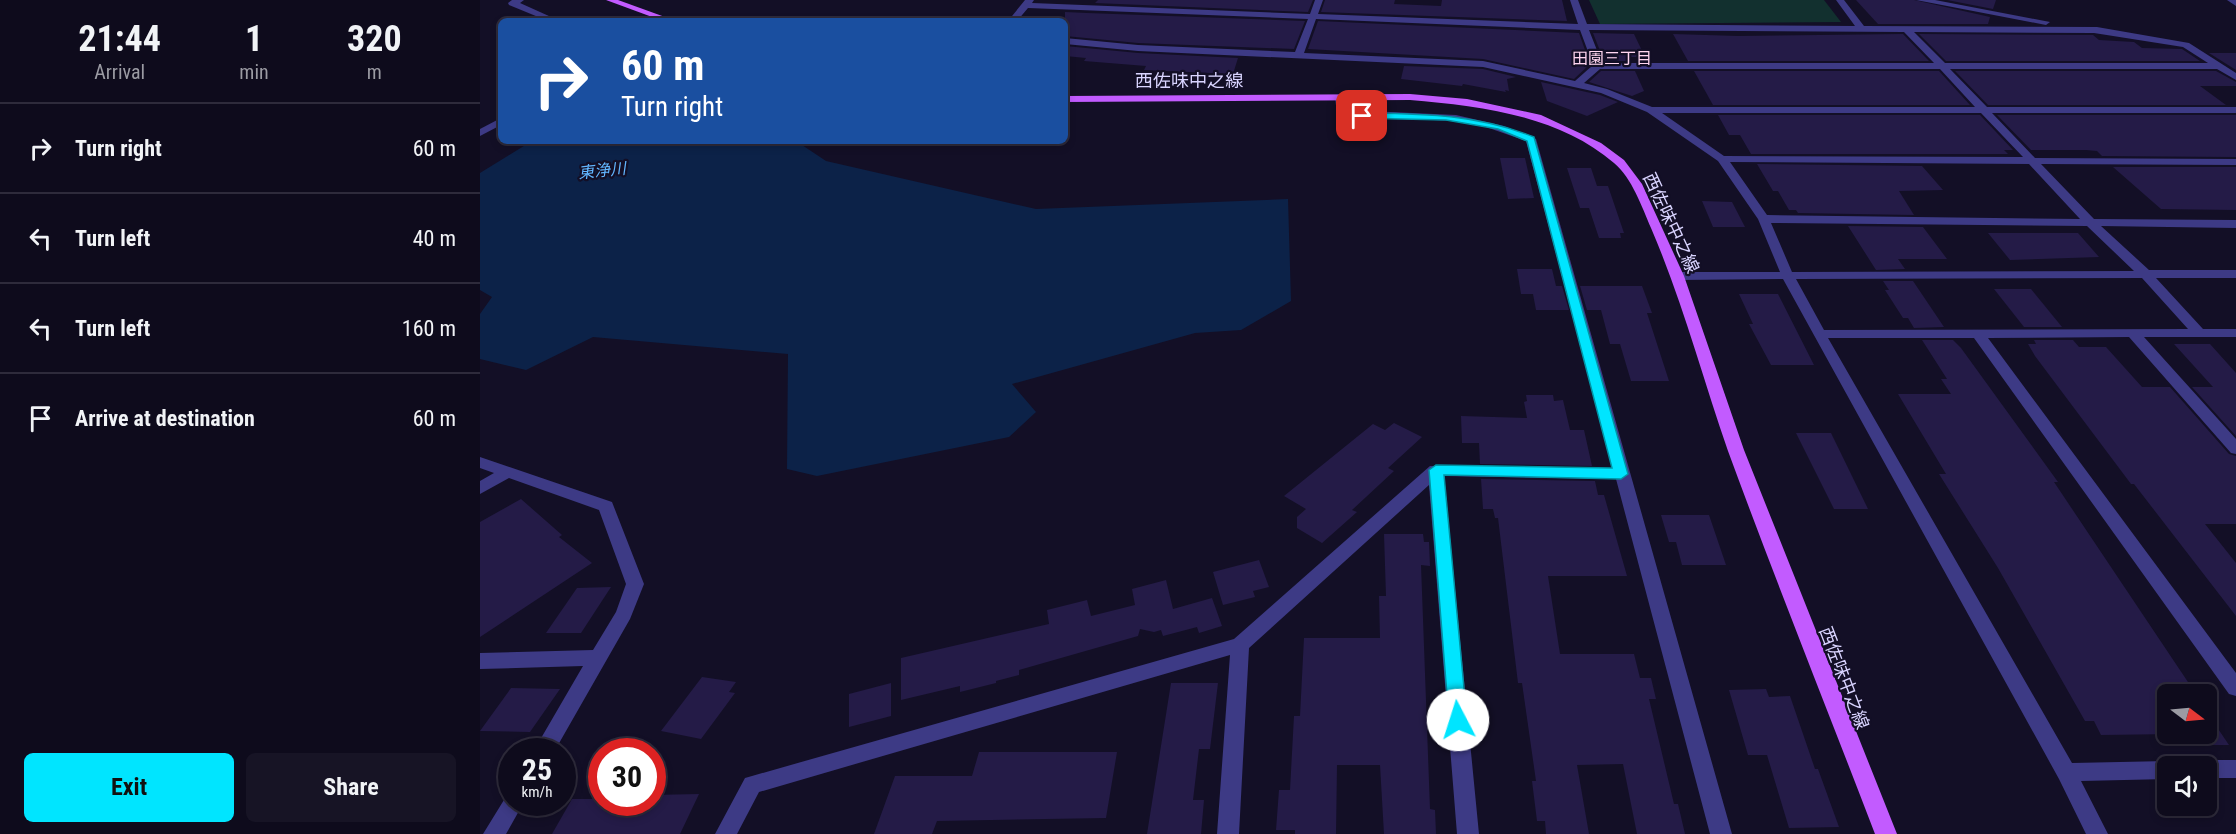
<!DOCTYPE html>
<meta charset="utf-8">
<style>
:root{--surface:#0e0b1c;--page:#171425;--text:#f1f3f6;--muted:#9b9ba3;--line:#2e2b3b;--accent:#00e5ff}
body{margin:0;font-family:"Roboto Condensed","Noto Sans JP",sans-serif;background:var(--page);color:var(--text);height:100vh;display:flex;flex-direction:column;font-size:22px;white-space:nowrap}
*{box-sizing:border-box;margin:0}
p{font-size:20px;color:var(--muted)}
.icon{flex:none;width:33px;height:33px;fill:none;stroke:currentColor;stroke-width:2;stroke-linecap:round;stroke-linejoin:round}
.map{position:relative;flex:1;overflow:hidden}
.details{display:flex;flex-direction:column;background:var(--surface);width:480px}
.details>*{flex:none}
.banner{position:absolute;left:18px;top:18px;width:570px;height:126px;border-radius:9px;box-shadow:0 3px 9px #0003,0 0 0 2px var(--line);background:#1a4fa0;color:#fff;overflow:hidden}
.needle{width:39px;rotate:106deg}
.controls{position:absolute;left:1677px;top:684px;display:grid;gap:12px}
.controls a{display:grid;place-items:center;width:60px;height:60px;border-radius:9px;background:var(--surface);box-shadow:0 3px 9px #0003,0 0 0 2px var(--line);font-size:30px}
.speed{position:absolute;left:18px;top:738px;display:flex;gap:12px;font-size:30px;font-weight:700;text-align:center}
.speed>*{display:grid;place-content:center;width:78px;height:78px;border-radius:50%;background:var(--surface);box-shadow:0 3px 9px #0003,0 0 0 2px var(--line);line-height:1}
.speed small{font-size:15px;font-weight:400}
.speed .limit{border:9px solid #d22;background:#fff;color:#111}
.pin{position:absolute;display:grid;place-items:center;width:51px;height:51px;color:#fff;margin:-26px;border-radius:12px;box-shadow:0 3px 9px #0006}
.me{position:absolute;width:66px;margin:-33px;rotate:355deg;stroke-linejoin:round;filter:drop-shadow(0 0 4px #0008)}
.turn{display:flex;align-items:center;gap:21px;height:126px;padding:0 24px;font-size:27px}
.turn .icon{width:78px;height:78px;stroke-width:2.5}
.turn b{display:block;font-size:42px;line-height:51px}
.eta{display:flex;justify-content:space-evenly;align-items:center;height:102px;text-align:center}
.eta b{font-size:36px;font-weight:700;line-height:42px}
.primary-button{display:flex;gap:12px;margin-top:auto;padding:12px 24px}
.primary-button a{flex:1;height:69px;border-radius:9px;background:var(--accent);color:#111;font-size:24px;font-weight:700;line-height:69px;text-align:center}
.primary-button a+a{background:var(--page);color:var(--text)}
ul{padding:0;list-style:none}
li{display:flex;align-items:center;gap:18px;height:90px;padding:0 24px;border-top:2px solid var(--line)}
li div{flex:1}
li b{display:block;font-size:22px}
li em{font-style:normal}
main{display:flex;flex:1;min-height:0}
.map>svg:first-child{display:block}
.green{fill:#12302f}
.water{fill:#0c2248}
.building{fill:#241b47}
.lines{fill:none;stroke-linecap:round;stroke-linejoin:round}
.minor{fill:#3d3a85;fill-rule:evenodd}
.major{fill:#c25bff;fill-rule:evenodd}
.route{fill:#00e5ff;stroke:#0095a6;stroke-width:1.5}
.labels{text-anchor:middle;stroke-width:4.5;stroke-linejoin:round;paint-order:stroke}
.far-neighbourhood-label{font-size:16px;fill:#ffd6f0;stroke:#130f26}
.far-water-label{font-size:16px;font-style:italic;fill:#62b6ff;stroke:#130f26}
.street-label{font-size:18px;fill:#d9d4ff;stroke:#130f26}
</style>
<main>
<section class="details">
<div class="eta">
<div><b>21:44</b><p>Arrival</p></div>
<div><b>1</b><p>min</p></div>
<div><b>320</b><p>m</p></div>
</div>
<ul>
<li><svg class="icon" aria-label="right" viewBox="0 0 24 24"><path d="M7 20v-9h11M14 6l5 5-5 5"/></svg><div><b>Turn right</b></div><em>60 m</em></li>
<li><svg class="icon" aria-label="left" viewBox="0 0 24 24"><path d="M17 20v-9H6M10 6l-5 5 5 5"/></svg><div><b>Turn left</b></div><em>40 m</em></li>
<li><svg class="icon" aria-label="left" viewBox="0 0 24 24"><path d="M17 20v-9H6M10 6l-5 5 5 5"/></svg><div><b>Turn left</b></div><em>160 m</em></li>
<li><svg class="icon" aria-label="arrive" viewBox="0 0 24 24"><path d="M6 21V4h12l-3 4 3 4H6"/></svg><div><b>Arrive at destination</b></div><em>60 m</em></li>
</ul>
<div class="primary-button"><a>Exit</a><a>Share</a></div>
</section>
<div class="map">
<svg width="1756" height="834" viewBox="0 0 1756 834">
<rect width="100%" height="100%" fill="#130f26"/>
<polygon class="green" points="1109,0 1344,0 1361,22 1120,24"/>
<polygon class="water" points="52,141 316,141 346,161 556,209 808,199 811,301 761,330 715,333 532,384 556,412 529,437 337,476 307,469 308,354 113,337 46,370 0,359 0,314 12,297 0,290 0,173"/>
<g class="building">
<polygon points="618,0 833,0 828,12 615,3"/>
<polygon points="845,0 915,0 914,4 961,6 962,0 1082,0 1087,21 841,12"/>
<polygon points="1376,0 1434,0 1510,17 1508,24 1398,24"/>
<polygon points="1467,0 1516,0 1513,9"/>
<polygon points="585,12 607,13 825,21 814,49 658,43 585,36"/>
<polygon points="838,21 1099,33 1110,64 1094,79 1003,59 828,49"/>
<polygon points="1113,33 1154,34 1165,57 1149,57 1150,61 1124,61"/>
<polygon points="1193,34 1258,36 1423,34 1449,61 1208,61"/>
<polygon points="1439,34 1613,35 1619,40 1654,42 1662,48 1702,49 1720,61 1466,61"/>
<polygon points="585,46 658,53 758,58 753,74 664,70 666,66 604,61 606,58 585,56"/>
<polygon points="1729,53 1756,53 1756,70"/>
<polygon points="924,66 1003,69 1036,77 1027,79 1029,91 1025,90 1026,92 983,84 982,86 921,79"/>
<polygon points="1121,71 1155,71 1164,91 1152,96 1109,82"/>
<polygon points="1214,71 1459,71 1490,105 1233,105"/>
<polygon points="1475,71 1736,71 1756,82 1756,86 1720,86 1746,105 1508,105"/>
<polygon points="1061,82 1120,95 1138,102 1107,116 1067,101"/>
<polygon points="1238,115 1500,115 1533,150 1524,150 1528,154 1271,154 1260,135 1249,135"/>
<polygon points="1517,115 1756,115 1756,157 1622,156 1617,151 1606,150 1551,150"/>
<polygon points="1020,158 1045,158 1054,198 1028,199"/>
<polygon points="1277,164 1442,166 1463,190 1419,191 1434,215 1318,213 1316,210 1309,210 1298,191 1293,191"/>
<polygon points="1633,167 1756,167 1756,210 1681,209"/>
<polygon points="1087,168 1111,168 1117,186 1128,186 1144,233 1140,233 1141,238 1119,238 1109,208 1100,208"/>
<polygon points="1222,201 1252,202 1265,227 1233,227"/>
<polygon points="1368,226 1443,227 1467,259 1418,259 1425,269 1396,270"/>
<polygon points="1508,233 1598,233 1619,257 1530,260"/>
<polygon points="1037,269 1072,269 1076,286 1082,286 1089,310 1056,310 1053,294 1041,294"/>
<polygon points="1403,281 1433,281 1464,327 1434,328 1428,318 1423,318 1405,290 1409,290"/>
<polygon points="1100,286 1162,286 1172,313 1167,313 1189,381 1151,381 1140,344 1130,344 1121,310 1107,310"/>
<polygon points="1514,289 1551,289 1582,327 1544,327"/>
<polygon points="1259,294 1298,294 1334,365 1291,365 1269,324 1273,324"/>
<polygon points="1442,340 1473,340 1481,348 1578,482 1574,482 1716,694 1688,694 1688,734 1726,734 1726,711 1749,745 1701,745 1694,734 1621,735 1614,721 1605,721 1518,568 1459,474 1466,474 1418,394 1471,394 1461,379 1467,379"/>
<polygon points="1554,340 1593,340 1599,347 1626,347 1662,387 1690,387 1749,454 1756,456 1756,524 1725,524 1756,563 1756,616 1654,484 1651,484 1555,356 1548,344 1556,344"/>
<polygon points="1694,344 1730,344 1756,373 1756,436 1712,387 1733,387"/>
<polygon points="1046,395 1073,395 1074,401 1083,400 1090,430 1104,430 1112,466 1000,464 999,443 982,443 981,416 1047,418 1044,402 1047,401"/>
<polygon points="914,423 942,437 908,468 914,471 872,510 877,512 842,543 817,528 817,517 826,509 804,496 893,424 905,430"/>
<polygon points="1316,433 1351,433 1388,509 1354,509"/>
<polygon points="1001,479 1115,481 1118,495 1124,495 1147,576 1068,576 1080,654 1154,654 1160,678 1171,678 1176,699 1169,699 1194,804 1198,804 1205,834 1157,834 1143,764 1097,765 1109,834 1066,834 1065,821 1057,821 1052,781 1056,781 1042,683 1038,683 1018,518 1015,518 1013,509 1003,509"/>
<polygon points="41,499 82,535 79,537 112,563 0,637 0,522"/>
<polygon points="1181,515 1229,515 1246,565 1202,565 1196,542 1189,542"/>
<polygon points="904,534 943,534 944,542 949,542 950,566 941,565 950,809 955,810 956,834 904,834 900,765 857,765 856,834 815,834 815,830 796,830 799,790 810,790 814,716 820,716 824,638 900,638 899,596 906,596"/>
<polygon points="779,560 789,587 773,591 775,597 743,605 733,572"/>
<polygon points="686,580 693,609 732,598 742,626 719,633 717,627 683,636 681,630 674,632 660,629 658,636 539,670 539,675 516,681 516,683 480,692 480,686 421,700 421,658 569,624 567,610 607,600 611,616 655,605 652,589"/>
<polygon points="131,587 101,633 66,633 97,588"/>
<polygon points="222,677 256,682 249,692 255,693 221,739 181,731"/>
<polygon points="411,683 411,716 369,727 369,694"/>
<polygon points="691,683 738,683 730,749 719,749 713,800 724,800 721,834 667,834"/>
<polygon points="31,688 80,689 50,732 0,731"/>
<polygon points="1286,689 1289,697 1310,696 1335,769 1338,769 1359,827 1309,828 1287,755 1268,755 1249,690"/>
<polygon points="499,752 637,752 626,818 457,821 452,834 394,834 415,776 492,776"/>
<polygon points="219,794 200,834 72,834 92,799 122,799 122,802 172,802 172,795"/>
</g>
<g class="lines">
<g class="minor">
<polygon points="32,0 44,0 40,3 80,21 68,21 29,5 28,3"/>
<path d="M545,0H554L552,3L830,14L835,0H843L838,14L1098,24L1090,0H1098L1107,24L1375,26L1356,0H1364L1384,26L1617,27L1709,43L1756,73V80L1737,69H1470L1507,107H1756V113H1512L1555,158L1756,159V165L1561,164L1614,219L1756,220V228L1621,226L1669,270H1756V278H1676L1723,329H1756V337H1664L1756,439V454L1751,453L1649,337L1508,338L1756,673V696L1749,694L1494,338H1348L1592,763L1688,761L1695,763L1697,766H1688V779L1601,781L1628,834H1606L1579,779L1303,279L1198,280L1192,276L1198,272H1300L1278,219L1238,161L1167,112L1121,93L1003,67L658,51L585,44V38L658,45L815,52L828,19L548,8L537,21H528ZM836,19L1100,30L1113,65L1095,81L1003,61L824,53ZM1109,30L1424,32L1454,63H1122ZM1434,32L1614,33L1703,47L1728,63H1465ZM1120,69H1460L1495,107H1172L1127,89L1104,83ZM1182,113H1501L1543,157L1244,156ZM1250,162L1549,164L1600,219L1287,215ZM1291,223L1607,226L1654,271L1312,272ZM1662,278L1708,329L1344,330L1316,279Z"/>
<polygon points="1436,0 1455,0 1570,22 1566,25"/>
<polygon points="1747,0 1756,0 1756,6"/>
<polygon points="860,95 865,98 867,110 976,115 1024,126 1056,139 1252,834 1230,834 1136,479 964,476 999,834 977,834 949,485 769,648 759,834 737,834 750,655 279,792 257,834 235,834 265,778 272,776 754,639 950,466 1133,468 1046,141 1006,127 976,121 862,116 857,113 855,98"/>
<polygon points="21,118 21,125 0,136 0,129"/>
<polygon points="0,457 132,502 164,584 150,619 74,752 53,752 103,666 0,669 0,653 113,650 136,612 146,584 119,510 29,478 0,494 0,481 14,473 0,468"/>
<polygon points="1726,760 1756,760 1756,778 1726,778 1726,766 1717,766 1719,762"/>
<polygon points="32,793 32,802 44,802 26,834 3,834 27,795"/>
</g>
<g class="major">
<polygon points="126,0 138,0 196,21 183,21"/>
<path d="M930,94L987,99L1061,115L1121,143L1144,160L1162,184L1204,276L1264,450L1417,834H1395C1346,706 1295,579 1248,451C1222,376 1202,300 1171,228C1162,207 1152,178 1134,163C1078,115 1000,106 930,100L585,102V96Z"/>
</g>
</g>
<path class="route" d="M882,113C944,114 996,114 1054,137L1148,474L1141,479L964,475L987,720L984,726L978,728L971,726L969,720L949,470L956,465L1132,468L1047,141L1018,129L966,120L878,118V114Z"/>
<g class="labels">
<g class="far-neighbourhood-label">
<text x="1132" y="64">田園三丁目</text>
</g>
<g class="far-water-label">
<text transform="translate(122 170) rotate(-6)" y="6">東浄川</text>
</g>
<g class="street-label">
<text x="709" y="87">西佐味中之線</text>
<text transform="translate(1191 223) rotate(65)" y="6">西佐味中之線</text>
<text transform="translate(1364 678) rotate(69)" y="6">西佐味中之線</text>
</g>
</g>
</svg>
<div class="controls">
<a><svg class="needle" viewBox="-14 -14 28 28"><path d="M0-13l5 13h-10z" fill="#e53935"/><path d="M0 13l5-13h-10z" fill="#9b9ba3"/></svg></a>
<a><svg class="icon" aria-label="sound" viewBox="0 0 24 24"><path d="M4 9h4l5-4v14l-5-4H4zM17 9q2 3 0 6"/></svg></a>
</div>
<div class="speed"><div>25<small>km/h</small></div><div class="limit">30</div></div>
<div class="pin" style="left:882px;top:116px;background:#d93025"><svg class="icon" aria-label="arrive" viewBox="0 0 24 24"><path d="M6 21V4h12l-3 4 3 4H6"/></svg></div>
<svg class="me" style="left:978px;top:720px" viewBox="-20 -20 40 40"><circle r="19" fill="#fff"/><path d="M0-13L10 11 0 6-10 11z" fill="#00e5ff"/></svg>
<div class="banner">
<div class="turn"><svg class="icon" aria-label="right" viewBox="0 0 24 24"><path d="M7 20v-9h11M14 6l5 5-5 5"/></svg><div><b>60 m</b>Turn right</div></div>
</div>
</div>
</main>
